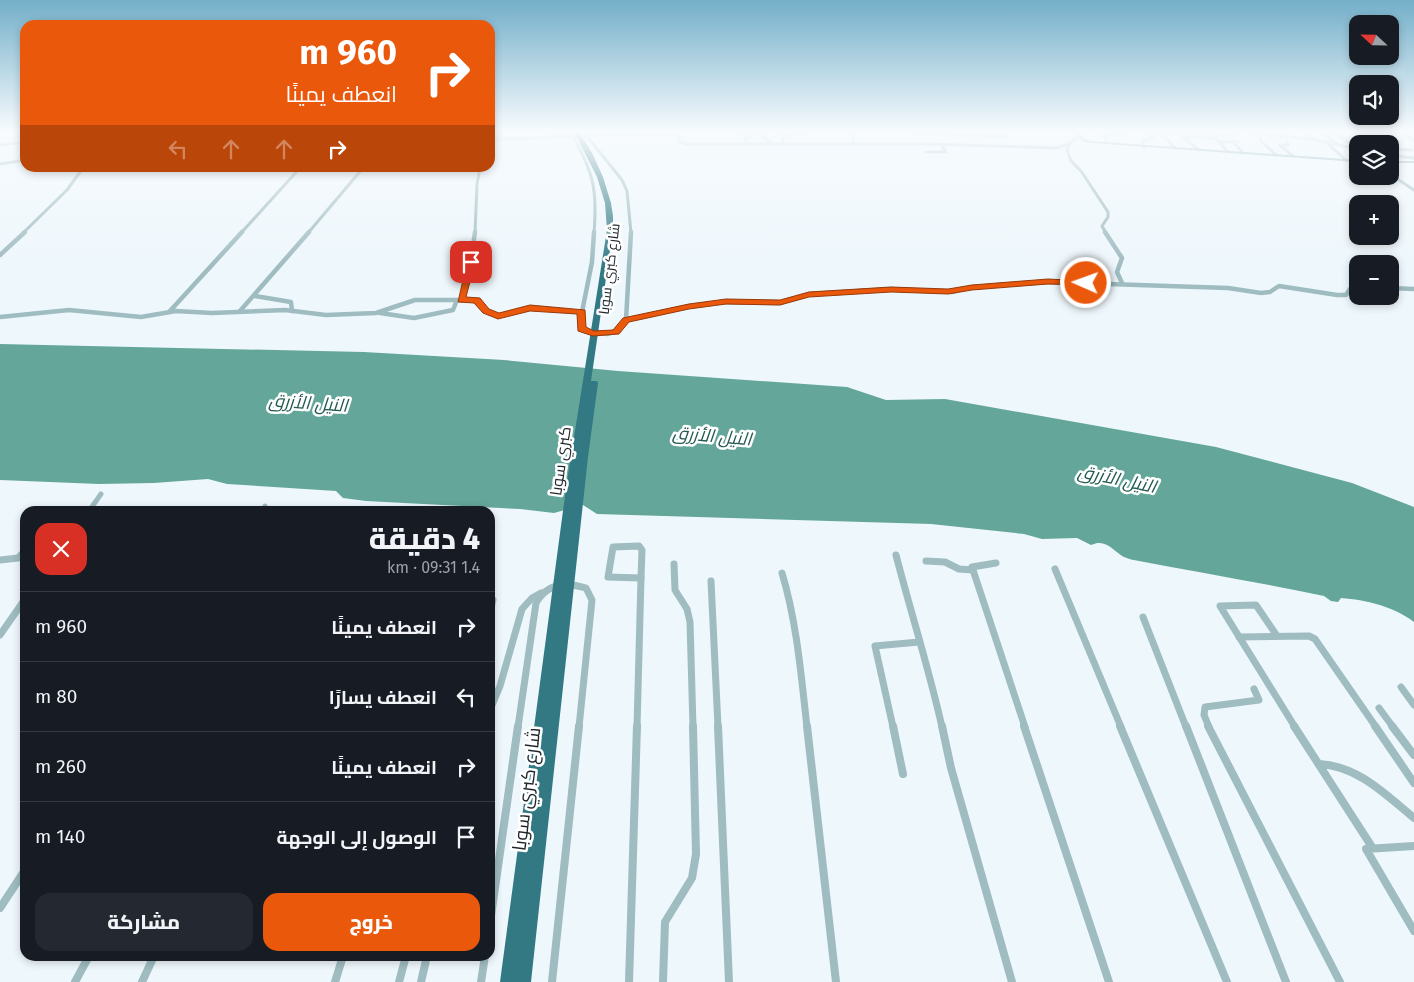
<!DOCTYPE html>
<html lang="ar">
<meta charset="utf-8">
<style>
:root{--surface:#171b24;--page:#242831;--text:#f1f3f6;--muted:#9ea1a6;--line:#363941;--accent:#ea580c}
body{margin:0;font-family:"Fira Sans",Cairo,sans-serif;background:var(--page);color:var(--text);direction:rtl;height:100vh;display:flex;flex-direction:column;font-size:19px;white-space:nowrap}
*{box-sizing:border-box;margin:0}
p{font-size:16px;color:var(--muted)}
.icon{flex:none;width:28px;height:28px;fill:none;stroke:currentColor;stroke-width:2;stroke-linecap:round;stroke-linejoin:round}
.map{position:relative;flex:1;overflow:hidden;direction:ltr}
.drawer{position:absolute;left:20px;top:506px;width:475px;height:455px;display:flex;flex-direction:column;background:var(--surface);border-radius:15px;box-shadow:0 2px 8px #0003;direction:rtl}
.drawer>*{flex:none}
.guide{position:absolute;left:20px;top:20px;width:475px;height:152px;border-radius:15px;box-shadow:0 2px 8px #0003;direction:rtl;background:#ea580c;color:#fff;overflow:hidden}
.needle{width:32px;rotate:292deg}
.tools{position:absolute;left:1349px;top:15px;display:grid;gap:10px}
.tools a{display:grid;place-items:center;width:50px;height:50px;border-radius:10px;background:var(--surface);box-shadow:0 2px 8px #0003;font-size:25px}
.pin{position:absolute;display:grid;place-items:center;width:42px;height:42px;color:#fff;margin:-21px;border-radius:10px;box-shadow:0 2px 8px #0006}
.me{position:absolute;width:55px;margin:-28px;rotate:272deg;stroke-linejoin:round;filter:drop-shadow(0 0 4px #0008)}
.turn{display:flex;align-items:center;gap:18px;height:105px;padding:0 15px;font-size:22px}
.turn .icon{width:65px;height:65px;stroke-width:2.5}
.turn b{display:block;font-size:35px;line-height:42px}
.lanes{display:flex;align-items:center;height:48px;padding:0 15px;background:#0003;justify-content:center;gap:25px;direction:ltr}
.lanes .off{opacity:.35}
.round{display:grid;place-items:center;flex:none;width:52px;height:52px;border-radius:15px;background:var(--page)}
.headline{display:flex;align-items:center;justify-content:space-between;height:85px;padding:0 15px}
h1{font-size:30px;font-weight:800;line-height:38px}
.action{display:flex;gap:10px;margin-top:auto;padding:10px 15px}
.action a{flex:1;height:58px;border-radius:15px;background:var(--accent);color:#fff;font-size:20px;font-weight:800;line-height:58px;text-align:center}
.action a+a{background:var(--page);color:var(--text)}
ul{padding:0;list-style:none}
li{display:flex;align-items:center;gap:15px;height:70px;padding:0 15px;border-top:1px solid var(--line)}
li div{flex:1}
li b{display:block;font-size:19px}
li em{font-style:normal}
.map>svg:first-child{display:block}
.water{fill:#64a79a}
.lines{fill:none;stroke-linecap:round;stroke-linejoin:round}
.street-far4{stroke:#9fbcc1;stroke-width:3}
.street-far3{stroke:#9fbcc1;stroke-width:4.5}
.street-far2{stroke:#9fbcc1;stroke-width:5}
.street-far1{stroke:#9fbcc1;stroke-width:7}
.street{stroke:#9fbcc1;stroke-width:8}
.secondary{fill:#74a0a7;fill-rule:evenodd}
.highway{fill:#337984;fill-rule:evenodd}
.route{fill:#ea580c;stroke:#983908}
.labels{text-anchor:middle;stroke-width:5;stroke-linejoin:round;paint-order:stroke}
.far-street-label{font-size:14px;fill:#1d252b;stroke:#fff}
.street-label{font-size:16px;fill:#1d252b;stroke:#fff}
.water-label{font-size:18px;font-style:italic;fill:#225a51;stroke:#fff}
.near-street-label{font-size:19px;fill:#1d252b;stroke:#fff}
</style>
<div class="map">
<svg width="1414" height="982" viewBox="0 0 1414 982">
<rect width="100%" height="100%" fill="#eef7fc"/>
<path class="water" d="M0,344L364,352L504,360L618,371L847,387L886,400L945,399L1216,447L1352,483L1414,507V622C1393,606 1366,600 1341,598L1338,602L1331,601L1324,596C1263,583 1201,573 1139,561C1134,560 1128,559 1124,557C1112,550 1106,538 1091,545L1077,538L1042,539L1024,534L931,524L597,514L583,505L554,513L520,509L366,501L343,498L336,491L227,484L208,479L154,483L99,484L0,480Z"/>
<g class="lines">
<g class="street-far4">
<path d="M570,130C592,173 598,184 594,233"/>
<polyline points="714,130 731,130"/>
<polyline points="738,130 738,135"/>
<polyline points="754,130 772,144"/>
<polyline points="800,130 804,133"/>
<polyline points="853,130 853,144"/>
<polyline points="878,130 1008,137 1002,130"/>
<polyline points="1158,130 1176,149"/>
<polyline points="1208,130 1228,152"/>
<polyline points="1230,130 1316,140 1358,149"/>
<polyline points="1299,130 1314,139"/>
<polyline points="1318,130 1337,144"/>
<polyline points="1332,130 1354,147"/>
<polyline points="1364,130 1381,144"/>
<polyline points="1397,130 1414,140"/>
<polyline points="813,131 825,130"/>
<polyline points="706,132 713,130"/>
<polyline points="1185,132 1202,133 1199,130"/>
<polyline points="1259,132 1261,141 1276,155"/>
<polyline points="1161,133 1185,133 1182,130"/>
<polyline points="1213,134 1233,135"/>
<polyline points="583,135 679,134 679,142 686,144 930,144 1057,148 1070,143 1079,136"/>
<polyline points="586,135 622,180 627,191 631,233"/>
<polyline points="1183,137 1216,138"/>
<polyline points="1183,137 1199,150"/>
<polyline points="490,140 575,136"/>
<polyline points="1220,142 1238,142"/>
<polyline points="1233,142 1243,153"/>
<polyline points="1070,143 1067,150 1071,161 1081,171 1108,212 1108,217 1102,226 1106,233"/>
<polyline points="1107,143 1104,134 1123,134"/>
<polyline points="746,144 746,138 757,133"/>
<polyline points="782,144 784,135 793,135 793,130"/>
<polyline points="1328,144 1347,161"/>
<polyline points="0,145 25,142"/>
<polyline points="1280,145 1293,156"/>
<polyline points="1280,145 1288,145 1287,142"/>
<polyline points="1144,147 1142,141 1153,138 1148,130"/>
<polyline points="490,149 503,130"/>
<polyline points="1390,149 1412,150"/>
<polyline points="926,152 946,152 941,144"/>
<polyline points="1390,155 1414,158"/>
<polyline points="0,164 25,160"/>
<polyline points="1390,174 1414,190"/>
<polyline points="23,233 67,190 83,168"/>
<polyline points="241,233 300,168"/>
<polyline points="308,233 363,168"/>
<polyline points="475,233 477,184 480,168"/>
</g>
<g class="street-far3">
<polyline points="1105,232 1122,258 1117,272 1122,283"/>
<polyline points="0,255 25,232"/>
<polyline points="1390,288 1414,289"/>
<polyline points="255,296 291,302 292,311"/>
<polyline points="461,300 477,300 486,311 498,316 530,308 582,312 580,323 584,331 608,334 619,329 626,320 689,306 726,302 780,303 809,294 891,289 952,292 972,287 1048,282 1228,288 1261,293 1270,292 1279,286 1337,295 1346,295 1350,289 1358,288"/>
<polyline points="170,311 242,232"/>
<polyline points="240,311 309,232"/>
<polyline points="582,312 592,262 594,232"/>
<polyline points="380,313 414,318 453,310 457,300"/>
<polyline points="0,317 69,310 141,317 176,311 212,313 285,310 326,315 376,313 415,300 461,300 470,267 475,232"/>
<polyline points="626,320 631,232"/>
</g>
<g class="street-far2">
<polyline points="89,511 101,494"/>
<polyline points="263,511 265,506"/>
</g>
<g class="street-far1">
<polygon points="639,546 642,550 641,578 608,577 613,547"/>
<path d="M896,555C911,613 929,669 942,727"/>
<polyline points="0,560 18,558 25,551"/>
<polyline points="926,561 945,562 959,569 973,570"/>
<polyline points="996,563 972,567 1025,727"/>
<polyline points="674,564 675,590 687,609 690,622 693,727"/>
<polyline points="1055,569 1121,727"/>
<path d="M782,573C797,623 801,675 807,727"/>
<polyline points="711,581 718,727"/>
<polyline points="490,612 493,600"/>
<polyline points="1143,617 1186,727"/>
<polyline points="0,635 25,599"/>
<polyline points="1277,636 1256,605 1220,606 1295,727"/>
<polyline points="1239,637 1309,636 1315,639 1376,727"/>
<polyline points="1401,687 1414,705"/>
<polyline points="1379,708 1393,727"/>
<polyline points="490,710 500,686 522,609 532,598 541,593"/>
<path d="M518,727L536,603C547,583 566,582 586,588L592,600L579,727"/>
<polyline points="637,727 641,578"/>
<polyline points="893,727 875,646 919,642"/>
<polyline points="1209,727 1204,715 1205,707 1259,700 1254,689"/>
</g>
<g class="street">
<polyline points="718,726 729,982"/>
<polyline points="807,726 836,982"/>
<polyline points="893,726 903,774"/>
<polyline points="942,726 951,768 1012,982"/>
<polyline points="1024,726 1109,982"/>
<polyline points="1120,726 1227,982"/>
<polyline points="1186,726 1286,982"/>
<polyline points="1208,726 1340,982"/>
<polyline points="1294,726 1372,847"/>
<polyline points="1375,726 1414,783"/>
<polyline points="1392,726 1414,755"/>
<path d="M1319,764C1358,766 1385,794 1414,818"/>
<polyline points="1414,846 1366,849 1414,931"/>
<polyline points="0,908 25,870"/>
<polyline points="490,923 518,726"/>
<polyline points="75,982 89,956"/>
<polyline points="142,982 154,956"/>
<polyline points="335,982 343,956"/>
<polyline points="399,982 406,956"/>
<polyline points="421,982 427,956"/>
<polyline points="481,982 485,956"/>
<polyline points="552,982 579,726"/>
<polyline points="629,982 637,726"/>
<polyline points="663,982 665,922 692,878 696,854 693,726"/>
</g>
<g class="secondary">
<polygon points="1072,130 1076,130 1084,139 1091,141 1358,160 1358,162 1091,143 1082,141"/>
<rect x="1390" y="161" width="24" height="2"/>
</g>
<polygon class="highway" points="573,130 578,130 592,153 603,177 611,203 613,216 613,230 591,381 597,381 598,383 588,457 531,982 500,982 567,481 607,230 605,203 597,177"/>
</g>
<linearGradient id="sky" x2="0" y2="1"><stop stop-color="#73afc9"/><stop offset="0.49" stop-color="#f7fbfe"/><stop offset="1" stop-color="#f7fbfe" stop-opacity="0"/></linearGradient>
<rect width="1414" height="267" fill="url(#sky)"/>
<polygon class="route" points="471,259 475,262 466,297 480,298 489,309 499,313 530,305 585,310 586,327 594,331 613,330 623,318 689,304 726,299 780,300 809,292 891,287 948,289 972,285 1048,279 1086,281 1090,283 1086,285 1048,284 972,290 948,294 891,292 809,297 780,305 726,304 689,309 629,322 619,334 593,336 578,331 577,314 530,311 498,319 483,313 474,303 458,302 467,262"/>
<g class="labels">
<g class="far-street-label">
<text transform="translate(609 269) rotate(-83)" y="5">شارع كبري سوبا</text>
</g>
<g class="street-label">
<text transform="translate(560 461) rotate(-82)" y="6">كبري سوبا</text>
</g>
<g class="water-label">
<text transform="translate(308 403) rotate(4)" y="6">النيل الأزرق</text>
<text transform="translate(712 436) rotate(5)" y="6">النيل الأزرق</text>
<text transform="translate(1117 479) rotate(12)" y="6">النيل الأزرق</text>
</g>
<g class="near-street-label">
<text transform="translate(526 789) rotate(-83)" y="7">شارع كبري سوبا</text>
</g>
</g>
</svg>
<div class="tools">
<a><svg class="needle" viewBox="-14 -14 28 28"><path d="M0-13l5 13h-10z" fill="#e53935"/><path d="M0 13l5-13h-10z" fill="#9ea1a6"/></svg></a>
<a><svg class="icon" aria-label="sound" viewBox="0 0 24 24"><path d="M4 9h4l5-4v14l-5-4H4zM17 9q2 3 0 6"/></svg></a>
<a><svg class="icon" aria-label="layers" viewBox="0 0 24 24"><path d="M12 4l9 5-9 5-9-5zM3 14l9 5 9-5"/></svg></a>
<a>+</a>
<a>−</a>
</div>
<div class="pin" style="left:471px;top:262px;background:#d93025"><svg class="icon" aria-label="arrive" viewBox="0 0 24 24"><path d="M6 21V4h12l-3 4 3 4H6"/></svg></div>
<svg class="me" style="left:1086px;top:283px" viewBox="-20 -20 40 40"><circle r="17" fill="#ea580c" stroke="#fff" stroke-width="3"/><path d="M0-11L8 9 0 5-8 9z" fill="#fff"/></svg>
<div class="guide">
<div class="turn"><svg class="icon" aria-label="right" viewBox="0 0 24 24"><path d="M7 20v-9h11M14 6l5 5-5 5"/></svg><div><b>960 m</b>انعطف يمينًا</div></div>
<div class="lanes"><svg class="icon off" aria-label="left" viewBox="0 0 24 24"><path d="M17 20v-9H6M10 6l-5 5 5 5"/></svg><svg class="icon off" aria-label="ahead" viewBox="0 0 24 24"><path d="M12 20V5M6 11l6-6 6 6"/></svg><svg class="icon off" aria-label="ahead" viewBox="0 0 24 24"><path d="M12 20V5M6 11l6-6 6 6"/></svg><svg class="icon" aria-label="right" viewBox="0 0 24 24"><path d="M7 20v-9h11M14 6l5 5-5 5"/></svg></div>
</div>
<section class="drawer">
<div class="headline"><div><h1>4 دقيقة</h1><p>1.4 km · 09:31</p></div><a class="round" style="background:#d93025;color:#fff"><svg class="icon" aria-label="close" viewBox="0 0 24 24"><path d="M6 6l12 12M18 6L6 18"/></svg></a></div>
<ul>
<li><svg class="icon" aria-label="right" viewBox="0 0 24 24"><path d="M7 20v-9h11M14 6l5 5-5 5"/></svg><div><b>انعطف يمينًا</b></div><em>960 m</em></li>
<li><svg class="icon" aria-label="left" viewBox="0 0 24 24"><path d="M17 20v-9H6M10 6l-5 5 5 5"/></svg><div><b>انعطف يسارًا</b></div><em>80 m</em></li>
<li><svg class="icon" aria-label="right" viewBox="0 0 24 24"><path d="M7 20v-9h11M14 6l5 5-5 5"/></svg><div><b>انعطف يمينًا</b></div><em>260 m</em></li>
<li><svg class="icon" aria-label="arrive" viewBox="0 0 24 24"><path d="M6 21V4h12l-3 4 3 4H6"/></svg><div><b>الوصول إلى الوجهة</b></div><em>140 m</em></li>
</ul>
<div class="action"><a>خروج</a><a>مشاركة</a></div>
</section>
</div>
